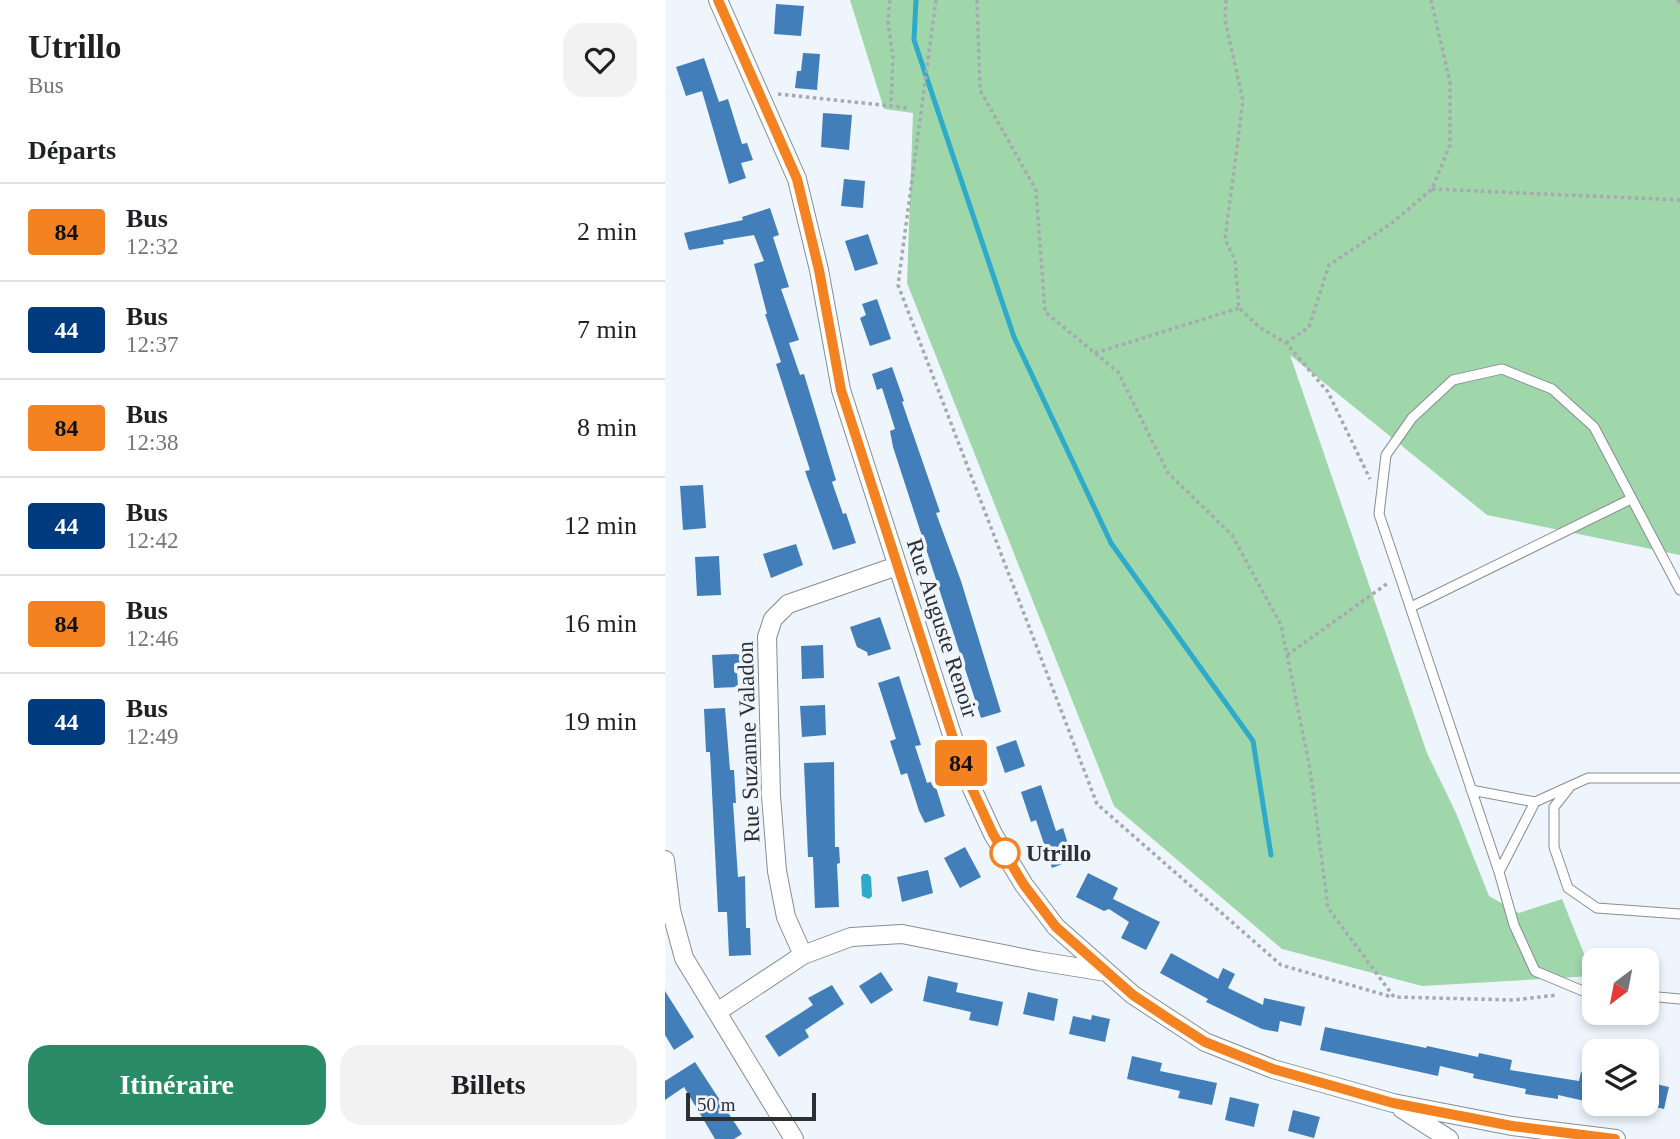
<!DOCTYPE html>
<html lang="fr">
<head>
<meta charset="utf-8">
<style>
	:root { --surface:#fff; --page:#f2f2f2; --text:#202124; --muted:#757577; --line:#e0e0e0; --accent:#2a8c66 }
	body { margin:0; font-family:"Times New Roman",serif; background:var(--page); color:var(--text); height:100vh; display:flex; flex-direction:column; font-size:26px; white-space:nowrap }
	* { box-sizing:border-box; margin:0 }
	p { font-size:23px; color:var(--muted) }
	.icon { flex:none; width:38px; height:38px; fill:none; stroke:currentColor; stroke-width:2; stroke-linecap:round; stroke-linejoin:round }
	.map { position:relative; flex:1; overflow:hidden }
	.side { display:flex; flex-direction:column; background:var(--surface); width:665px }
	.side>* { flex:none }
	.badge { padding:0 14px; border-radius:5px; font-size:24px; line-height:46px }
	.needle { width:46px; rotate:212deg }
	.fabs { position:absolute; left:917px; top:948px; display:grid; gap:14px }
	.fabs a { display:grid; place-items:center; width:77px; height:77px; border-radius:14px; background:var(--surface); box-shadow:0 4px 10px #0003; font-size:35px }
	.scale { position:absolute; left:21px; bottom:18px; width:130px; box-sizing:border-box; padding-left:7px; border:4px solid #2d2f32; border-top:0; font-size:19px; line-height:24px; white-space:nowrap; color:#2d2f32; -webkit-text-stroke:5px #eff5fc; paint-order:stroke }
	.map>.badge { position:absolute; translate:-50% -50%; box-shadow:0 0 0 4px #fff }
	h2 { padding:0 28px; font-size:26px; line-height:63px }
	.round { display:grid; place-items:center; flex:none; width:74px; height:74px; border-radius:21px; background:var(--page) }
	.summary { display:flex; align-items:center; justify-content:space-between; height:119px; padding:0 28px }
	h1 { font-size:33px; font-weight:700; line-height:52px }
	.cta { display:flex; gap:14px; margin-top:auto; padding:14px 28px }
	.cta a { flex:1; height:80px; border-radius:21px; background:var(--accent); color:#fff; font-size:28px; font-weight:700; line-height:80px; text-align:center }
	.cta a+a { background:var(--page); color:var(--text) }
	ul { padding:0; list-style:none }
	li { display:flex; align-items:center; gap:21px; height:98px; padding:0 28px; border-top:2px solid var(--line) }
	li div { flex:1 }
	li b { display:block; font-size:26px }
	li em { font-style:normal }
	li .badge { min-width:77px; font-weight:700; text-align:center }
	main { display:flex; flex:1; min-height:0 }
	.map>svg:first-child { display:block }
</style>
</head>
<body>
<main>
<section class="side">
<div class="summary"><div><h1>Utrillo</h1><p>Bus</p></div><a class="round"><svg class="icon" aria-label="heart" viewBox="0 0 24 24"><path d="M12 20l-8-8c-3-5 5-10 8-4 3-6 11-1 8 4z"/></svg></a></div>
<h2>Départs</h2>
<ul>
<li><span class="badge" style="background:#f58220;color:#111">84</span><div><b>Bus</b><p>12:32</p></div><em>2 min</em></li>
<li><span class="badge" style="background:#003b80;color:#fff">44</span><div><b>Bus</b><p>12:37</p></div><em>7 min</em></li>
<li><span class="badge" style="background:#f58220;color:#111">84</span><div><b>Bus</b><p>12:38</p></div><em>8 min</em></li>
<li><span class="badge" style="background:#003b80;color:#fff">44</span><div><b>Bus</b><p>12:42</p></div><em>12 min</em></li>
<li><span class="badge" style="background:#f58220;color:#111">84</span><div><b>Bus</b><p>12:46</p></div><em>16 min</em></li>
<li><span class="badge" style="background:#003b80;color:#fff">44</span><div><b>Bus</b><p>12:49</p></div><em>19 min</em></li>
</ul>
<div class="cta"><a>Itinéraire</a><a>Billets</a></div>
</section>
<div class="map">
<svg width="1015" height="1139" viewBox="0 0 1015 1139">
	<rect width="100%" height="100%" fill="#eff5fc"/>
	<path fill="#9fd6aa" d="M185,0H1015V555L822,515L625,355L762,753L791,813L824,896L854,913L897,899L928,976L757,986L617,949L449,806L242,283L248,113L219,109Z"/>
	<path fill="#2fabca" d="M198,874H203L206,877L207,896L204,899L197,896L196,877Z"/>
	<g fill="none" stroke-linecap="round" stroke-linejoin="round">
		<path stroke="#2fabca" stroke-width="5" d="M251,0L249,40L349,337L446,543L588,741L606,855"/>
	</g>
	<path fill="#427eba" d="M111,4L139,6L136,36L109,34Z
		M138,53L155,54L152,90L130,88L132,71H136Z
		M39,58L54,102L63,99L77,144L82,143L88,160L76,163L81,178L64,184L37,91L21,96L11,67Z
		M158,113L187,115L184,150L156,147Z
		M179,179L200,181L198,208L176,206Z
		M105,208L114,235L108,237L124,287L116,289L134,340L124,343L135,375L139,374L171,480L167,482L178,514L181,513L191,543L168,550L140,471L145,470L111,364L116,362L100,314H102L89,264L99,261L89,235L58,240L59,244L24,250L19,233L78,220L77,217Z
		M203,234L213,264L190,271L180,241Z
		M212,299L226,339L205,346L195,318L201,315L197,304Z
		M227,367L239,401L237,402L275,512L271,513L296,581L336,712L316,718L228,447L225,431L230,429L217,388L212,390L207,374Z
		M38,485L41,528L18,530L15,486Z
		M131,544L138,565L106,578L98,554Z
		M54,556L56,595L32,596L30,557Z
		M215,617L226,649L203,656L202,652L192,647L185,627Z
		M158,645L159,678L137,679L136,646Z
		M71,654L75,655L76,670L72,671L73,687L49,688L47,655Z
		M234,676L256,745L250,746L262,783L269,781L280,816L260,823L254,811L242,773L236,775L225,741L231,739L213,683Z
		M160,705L161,735L137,737L135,706Z
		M60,708L65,770H69L71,803H68L73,877L80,876L81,928H85L86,955L64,956L62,912H53L45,752H41L39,709Z
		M351,740L360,766L340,773L331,747Z
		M169,762L170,847H174L175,863L172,864L174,907L150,908L148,857H143L139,763Z
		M376,785L391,831L398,828L408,860L387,868L371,820L366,822L356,792Z
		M300,847L316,877L295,888L279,858Z
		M263,870L268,893L237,902L232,877Z
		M423,873L453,888L448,899L495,922L481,950L456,938L464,922L444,909L439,911L411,897Z
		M506,953L553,979L558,968L570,974L563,988L598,1005L599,998L640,1007L636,1026L615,1021L613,1032L597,1029L541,1002L543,999L495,973Z
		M216,972L228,990L206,1004L194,986Z
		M263,976L293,983L291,992L338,1002L333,1026L304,1020L306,1012L258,1001Z
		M167,985L179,1004L140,1030L144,1037L114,1057L100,1036L148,1005L143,998Z
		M0,991L29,1037L9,1050L0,1035Z
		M363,992L393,999L389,1021L358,1014Z
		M427,1015L445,1019L440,1042L404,1034L408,1016L426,1020Z
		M660,1027L761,1048L762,1046L813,1057L814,1053L847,1060L845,1070L914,1081L916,1072L929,1075V1103L893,1095V1099L860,1094L861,1089L808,1078L809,1074L775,1066L773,1076L655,1050Z
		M467,1056L497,1063L495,1071L552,1083L547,1105L513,1098L515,1091L462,1079Z
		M30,1062L77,1134L69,1139H50L19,1087L0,1100V1081Z
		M982,1082L1004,1087L999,1109L982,1105Z
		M565,1097L594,1104L589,1127L560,1120Z
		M628,1110L655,1117L649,1138L623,1131Z"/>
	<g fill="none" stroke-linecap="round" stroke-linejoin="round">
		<defs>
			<path id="lane" d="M746,607L966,499
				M904,788L889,807V847L903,888L932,908L1015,914
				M806,790L870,802
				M834,872L714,514L721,455L747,418L788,380L837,369L887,389L929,427L1015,590
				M929,992L918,991L870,971L849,925L834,872L870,802L923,778H1015
				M982,996L1015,999"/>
			<path id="street" d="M53,0L132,179L154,270L176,390L298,769L328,834L359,885L391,927L468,995L540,1042L608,1069L728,1103L847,1126L951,1139
				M0,860L6,910L19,958L129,1139
				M138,955L121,917L112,871L106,796L102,637L108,619L123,604L232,566
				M52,1012L138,955L186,937L237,934L373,961L441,972
				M737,1109L784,1139"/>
		</defs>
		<use href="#lane" stroke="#878d93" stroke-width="11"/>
		<use href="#street" stroke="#878d93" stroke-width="20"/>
		<path stroke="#a6aab0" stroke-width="3.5" stroke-dasharray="3.5 3.5" stroke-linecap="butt" d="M225,0L223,22L228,57L226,105
			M271,0L233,285L432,804L616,965L727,997
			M312,0L315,90L371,190L380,312L453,372L503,473L567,535L616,625L645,769L663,908L729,997L849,1000L892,995
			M561,0L560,20L578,101L560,239L570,260L574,308L594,327L621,343L663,392L705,479
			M1013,0L1015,6
			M113,94L245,108
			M767,189L1015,200
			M621,343L644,327L664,265L727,223L767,189L785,145V82L766,0
			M430,353L574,308
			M622,655L723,583"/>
		<use href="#lane" stroke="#fff" stroke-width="9"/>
		<use href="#street" stroke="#fff" stroke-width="18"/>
	</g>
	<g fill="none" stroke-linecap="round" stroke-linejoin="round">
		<defs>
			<path id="line" d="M53,0L132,179L154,270L176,390L298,769L328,834L359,885L391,927L468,995L504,1019L540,1042L608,1069L728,1103L847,1126L950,1139"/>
		</defs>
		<use href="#line" stroke="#fff" stroke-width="16"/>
		<use href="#line" stroke="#f58220" stroke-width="10"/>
	</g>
	<circle fill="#fff" stroke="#f58220" stroke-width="3.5" cx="340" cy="853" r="14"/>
	<g text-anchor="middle" stroke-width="7" stroke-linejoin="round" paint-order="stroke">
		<g font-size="23" fill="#2d2f32" stroke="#eff5fc">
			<text transform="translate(278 628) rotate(72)" y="8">Rue Auguste Renoir</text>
			<text transform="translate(83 742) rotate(-92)" y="8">Rue Suzanne Valadon</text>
		</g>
		<g font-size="23" font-weight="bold" fill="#2d2f32" stroke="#eff5fc" text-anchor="start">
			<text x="361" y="861">Utrillo</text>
		</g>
	</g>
</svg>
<div class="fabs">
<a><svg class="needle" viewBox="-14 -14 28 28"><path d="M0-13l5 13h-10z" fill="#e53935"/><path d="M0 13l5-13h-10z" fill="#757577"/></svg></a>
<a><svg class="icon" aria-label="layers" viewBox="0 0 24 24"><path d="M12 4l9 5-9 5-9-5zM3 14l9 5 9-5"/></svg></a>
</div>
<div class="scale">50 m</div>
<b class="badge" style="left:296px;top:763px;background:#f58220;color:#111">84</b>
</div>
</main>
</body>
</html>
